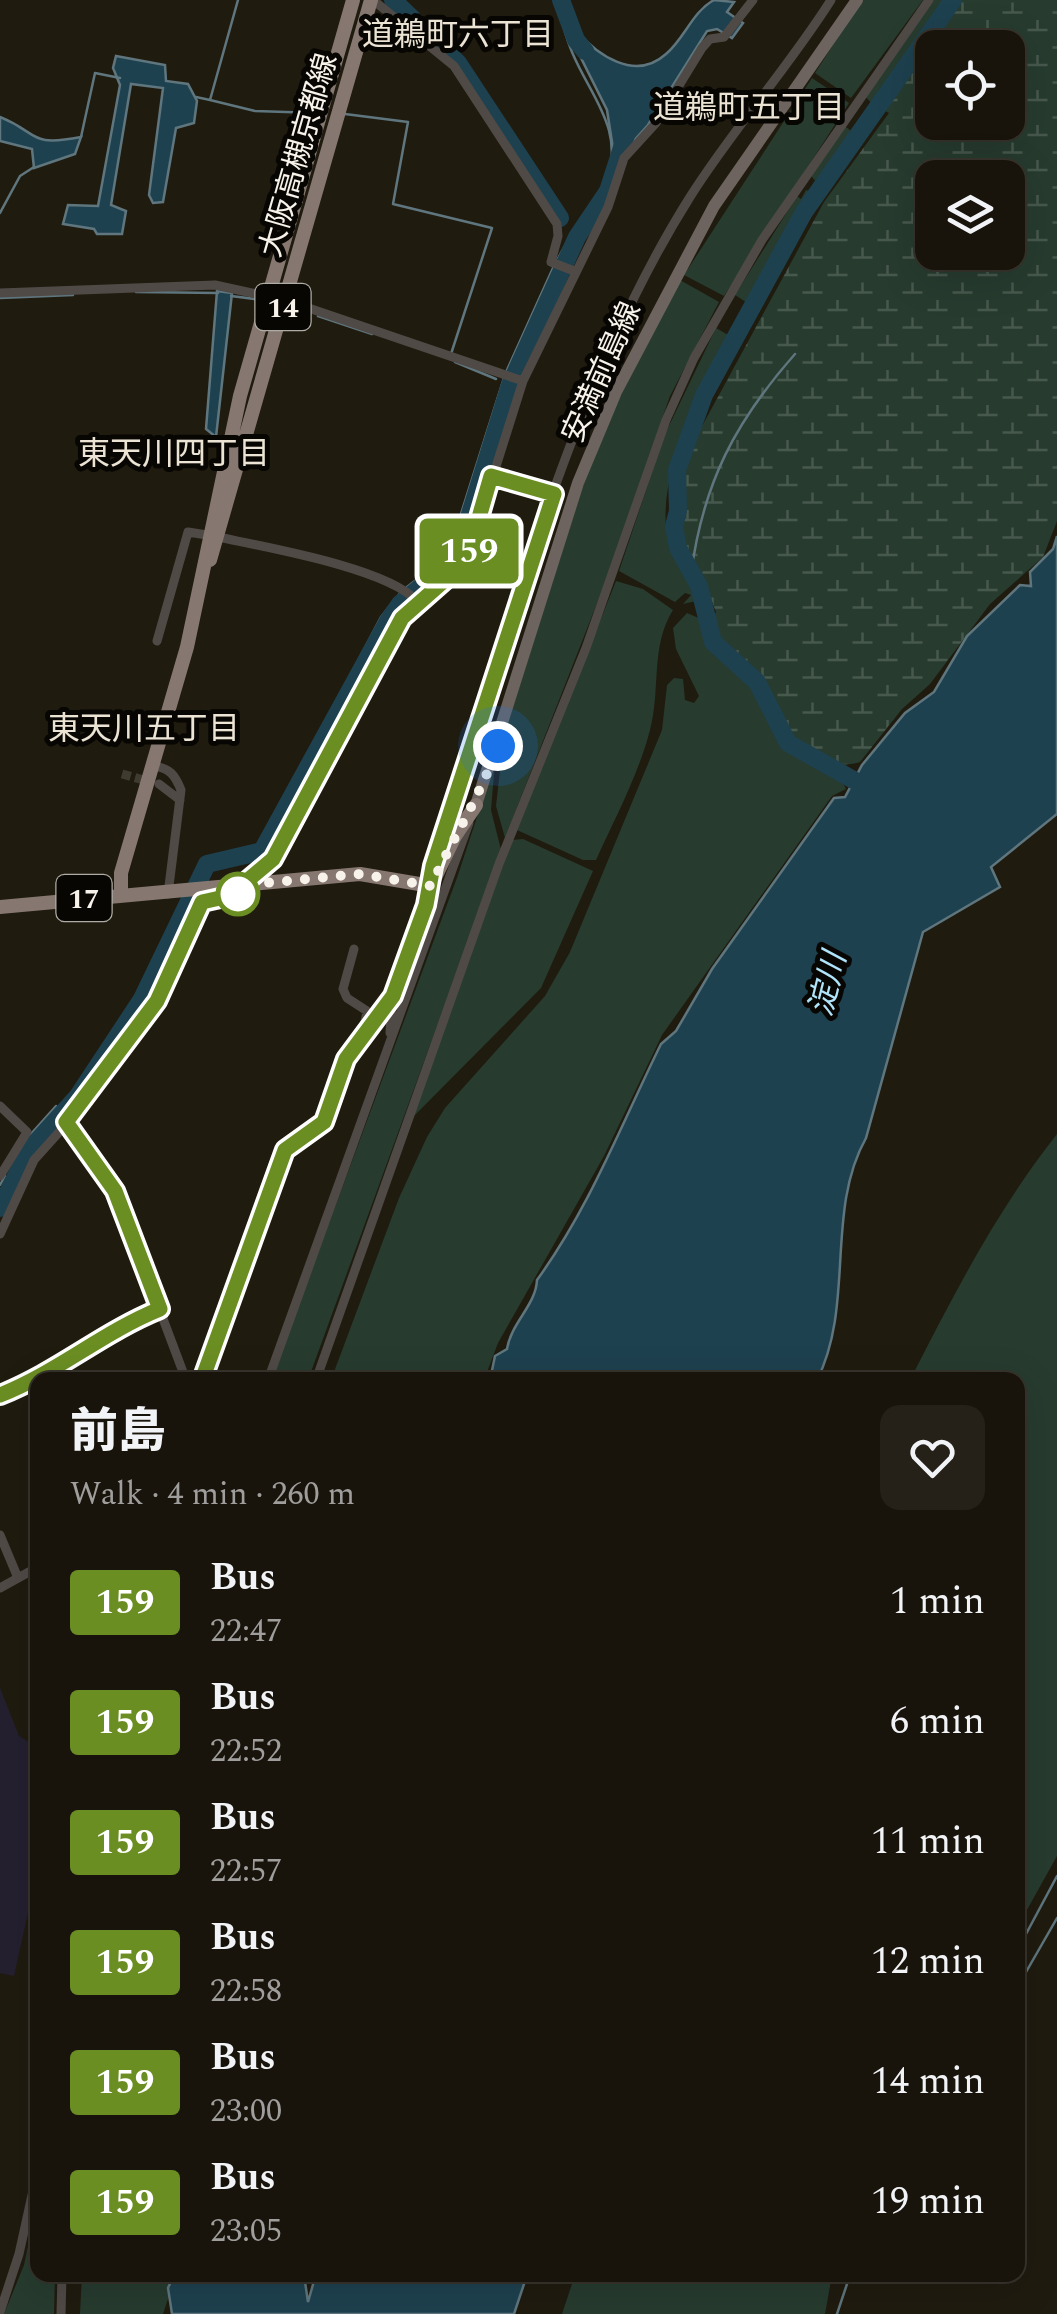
<!DOCTYPE html>
<html lang="en">
<head>
<meta charset="utf-8">
<style>
	:root { --surface:#18140b; --page:#252119; --text:#f1f3f6; --muted:#9f9e9d; --line:#36332c }
	body { margin:0; font-family:Spectral,"Noto Sans JP",serif; background:var(--page); color:var(--text); height:100vh; display:flex; flex-direction:column; font-size:38px; white-space:nowrap }
	* { box-sizing:border-box; margin:0 }
	p { font-size:32px; color:var(--muted) }
	.icon { flex:none; width:55px; height:55px; fill:none; stroke:currentColor; stroke-width:2; stroke-linecap:round; stroke-linejoin:round }
	.map { position:relative; flex:1; overflow:hidden }
	.sheet { position:absolute; left:30px; top:1372px; width:995px; height:910px; display:flex; flex-direction:column; background:var(--surface); border-radius:20px; box-shadow:0 10px 40px #0002,0 0 0 2px var(--line) }
	.sheet>* { flex:none }
	.badge { padding:0 20px; border-radius:8px; font-size:35px; line-height:65px }
	.tools { position:absolute; left:915px; top:30px; display:grid; gap:20px }
	.tools a { display:grid; place-items:center; width:110px; height:110px; border-radius:20px; background:var(--surface); box-shadow:0 10px 40px #0002,0 0 0 2px var(--line); font-size:50px }
	.you { position:absolute; width:50px; height:50px; margin:-25px; border:8px solid #fff; border-radius:50%; background:#1a73e8; box-shadow:0 0 0 15px #1a73e833 }
	.map>.badge { position:absolute; translate:-50% -50%; box-shadow:0 0 0 5px #fff }
	.round { display:grid; place-items:center; flex:none; width:105px; height:105px; border-radius:20px; background:var(--page) }
	.summary { display:flex; align-items:center; justify-content:space-between; height:170px; padding:0 40px }
	h1 { font-size:48px; font-weight:800; line-height:75px }
	ul { padding:0; list-style:none }
	li { display:flex; align-items:center; gap:30px; height:120px; padding:0 40px }
	li div { flex:1 }
	li b { display:block; font-size:38px }
	li em { font-style:normal }
	li .badge { min-width:110px; font-weight:700; text-align:center }
	.map>svg:first-child { display:block }
</style>
</head>
<body>
<div class="map">
<svg width="1057" height="2314" viewBox="0 0 1057 2314">
	<defs>
		<pattern id="wetland-marsh" width="20" height="14" patternUnits="userSpaceOnUse" patternTransform="scale(2.5)"><rect width="20" height="14" fill="#273b2f"/><path d="M1 5h8M5 5V1M11 12h8M15 12V8" fill="none" stroke="#47584d"/></pattern>
	</defs>
	<rect width="100%" height="100%" fill="#201b0f"/>
	<path fill="#242030" d="M0,1688L19,1736L37,1747V1872L14,1976L0,1973Z"/>
	<path fill="#273b2f" d="M862,0H923L851,98L815,73Z
		M932,0H951L875,107L864,95Z
		M812,78L849,103L724,296L684,275Z
		M843,125L857,135L819,185L811,176Z
		M806,190L813,192L749,304L735,295L797,196L801,199Z
		M680,280L719,302L670,396L601,593L505,838L496,806L504,735L582,489L613,411Z
		M716,328L730,336C702,390 654,477 668,540C672,560 688,578 701,591V600L683,604L691,595L685,593L675,602L619,571L665,434Z
		M616,581L643,589L673,610C650,647 661,689 650,730C638,776 615,818 596,860H583L517,830Z
		M687,613L701,619C708,659 733,655 752,684C767,706 769,733 790,751C807,765 839,769 846,789L832,796L662,1035L604,1156L498,1343L484,1380H331L399,1198L427,1137L445,1108L545,996L570,952L662,730L667,685L674,678L683,679L685,700L694,703L699,696L676,649L673,628Z
		M495,762L491,810L501,850L308,1380H271L458,875Z
		M523,839L593,871L541,988L413,1117L512,840Z
		M1057,1134V1856L1018,1926V1380H910C954,1294 997,1210 1057,1134Z
		M37,2204L38,2275H55L54,2314H4L24,2265Z
		M82,2275H176L163,2314H80Z
		M575,2275H832L825,2314H562Z"/>
	<path fill="url(#wetland-marsh)" fill-rule="evenodd" d="M961,0H1057V521L1043,557L990,604L930,684L902,709L860,762C824,774 787,739 772,710C765,697 766,685 757,673C740,649 728,664 710,624L716,612C706,582 687,561 675,533L683,510L682,463L824,202L889,113L883,110ZM932,48H1008V122H932ZM932,178H1008V252H932Z"/>
	<path fill="#1e414f" stroke="#5f767e" stroke-width="2.5" d="M714,0L734,2L727,12L743,23L732,38L717,29L707,31L648,125L621,155H614L607,110L568,32L576,30C597,55 635,82 666,54C685,38 692,12 714,0Z
		M116,56L165,65L166,81L188,84L197,101L194,123L176,128L163,202L153,203L149,195L163,88L131,84L111,205L126,211L122,234H97L94,229L63,224L68,205L98,206L120,85L113,68Z
		M0,117C41,134 28,147 81,137L75,154L34,168L32,149L0,141Z
		M217,291L232,293L216,437L206,429Z
		M1057,536V814L991,867L1000,887L923,932L866,1138C825,1211 855,1305 817,1380H490L495,1356L507,1349C511,1323 536,1305 537,1280C590,1207 621,1125 661,1044L676,1031L712,969L834,798L845,797L862,765L905,713L934,692L967,636L1020,585L1031,586L1030,572L1053,549Z
		M174,2275H304L308,2302L314,2281L323,2275H527L514,2314H172L168,2288Z"/>
	<g fill="none" stroke-linecap="round" stroke-linejoin="round">
		<path stroke="#5f767e" stroke-width="2.5" d="M555,0C561,17 565,35 572,52C590,96 626,130 606,182C595,211 569,232 557,261
			M196,97L210,100L238,0
			M210,100L255,111L317,113
			M345,114L408,122L393,204L492,228L451,354
			M81,137L95,73L120,78
			M0,213L20,176L34,167
			M136,292L218,293
			M231,296L263,300
			M0,298L73,295
			M290,307L311,313
			M318,316L372,334
			M455,362L496,379
			M507,370L553,268
			M691,574C703,483 735,422 795,354
			M407,587L433,567L454,536L504,378
			M310,752L381,617L401,592
			M85,1110L142,1029
			M30,1135L56,1106
			M0,1185L5,1176
			M1018,1949L1057,1876
			M1018,1986L1057,1918
			M837,2314L850,2275"/>
		<path stroke="#1e414f" stroke-width="18" d="M393,0L458,63L560,218
			M561,0L576,40L585,51
			M873,791L788,743L757,682L713,642L699,586L678,548L674,526L678,511L677,470L704,395L804,212L953,0
			M0,1208L29,1150L78,1096L142,999L207,864L262,851L388,621L400,604L446,566L462,540L510,385L577,237L608,191L626,135"/>
		<path stroke="#403b30" stroke-width="9" stroke-dasharray="9 4.5" stroke-linecap="butt" d="M122,774L151,782"/>
		<path stroke="#504a47" stroke-width="9" d="M373,0L454,66L557,224L558,236L551,262L574,271
			M0,293L215,285L285,300L523,381
			M491,476L554,494
			M218,537C265,547 387,568 417,601
			M157,641L188,532L207,535
			M153,766C170,768 175,775 181,790L168,894
			M159,784L180,800
			M354,949L343,989L347,998L367,1011L363,1033
			M390,1033L392,999
			M0,1106L27,1132L0,1176
			M66,1122L115,1191L186,1380
			M0,1234L34,1160L79,1110L157,1001L203,902L238,894L241,886L273,859L402,618L453,573L469,552L523,381L608,207L624,158L656,123L702,48L710,39L724,37L753,0
			M202,1380L285,1149L324,1122L353,1047L393,996L426,905L433,866C505,647 567,392 690,197C733,129 788,68 831,0
			M268,1380L469,823
			M316,1380L499,864L586,648L666,420L694,358L762,240L929,0
			M0,1395C58,1372 103,1332 160,1309
			M0,1535L18,1578
			M0,1588L38,1567
			M0,2312L19,2254L38,2168
			M61,2314L62,2275"/>
		<path stroke="#6e645f" stroke-width="12" d="M476,805L578,483L616,392L714,206L857,0"/>
		<path stroke="#867871" stroke-width="14" d="M210,560L371,0
			M121,895V873L187,647L240,396L353,0
			M0,907L360,874L431,886L455,836L476,805"/>
	</g>
	<g fill="none" stroke-linecap="round" stroke-linejoin="round">
		<defs>
			<path id="line" d="M0,1395C58,1372 103,1332 160,1309L115,1191L66,1122L157,1001L202,902L238,894L241,886L273,859L402,618L453,573L469,552L491,476L554,494L433,866L426,905L393,996L346,1059L324,1122L285,1150L202,1380"/>
		</defs>
		<use href="#line" stroke="#fff" stroke-width="22"/>
		<use href="#line" stroke="#6b8e23" stroke-width="15"/>
		<path stroke="#f7f3eb" stroke-width="10" stroke-dasharray="0 18" d="M238,894L244,885L360,874L431,886C453,838 480,796 498,746"/>
	</g>
	<circle fill="#fff" stroke="#6b8e23" stroke-width="5" cx="238" cy="894" r="20"/>
	<g text-anchor="middle" stroke-width="10" stroke-linejoin="round" paint-order="stroke">
		<g fill="#080603" stroke="#afaca5" stroke-width="2.5">
			<rect x="255.5" y="284" width="55" height="46" rx="8"/>
			<rect x="56.5" y="875" width="55" height="46" rx="8"/>
		</g>
		<g font-size="28" font-weight="bold" fill="#f7f3eb">
			<text x="283" y="317">14</text>
			<text x="84" y="908">17</text>
		</g>
		<g font-size="30" fill="#f7f3eb" stroke="#080603">
			<text transform="translate(298 155) rotate(-74)" y="10">大阪高槻京都線</text>
			<text transform="translate(601 372) rotate(-66)" y="10">安満前島線</text>
		</g>
		<g font-size="32" fill="#ebe3d3" stroke="#080603">
			<text x="458" y="45">道鵜町六丁目</text>
			<text x="749" y="118">道鵜町五丁目</text>
			<text x="174" y="464">東天川四丁目</text>
			<text x="144" y="739">東天川五丁目</text>
		</g>
		<g font-size="32" font-style="italic" fill="#b0e4fb" stroke="#080603">
			<text transform="translate(827 984) rotate(-76)" y="11">淀川</text>
		</g>
	</g>
</svg>
<div class="tools">
<a><svg class="icon" aria-label="locate" viewBox="0 0 24 24"><circle cx="12" cy="12" r="6"/><path d="M12 2v4M12 18v4M2 12h4M18 12h4"/></svg></a>
<a><svg class="icon" aria-label="layers" viewBox="0 0 24 24"><path d="M12 4l9 5-9 5-9-5zM3 14l9 5 9-5"/></svg></a>
</div>
<div class="you" style="left:498px;top:746px"></div>
<b class="badge" style="left:469px;top:551px;background:#6b8e23;color:#fff">159</b>
<section class="sheet">
<div class="summary"><div><h1>前島</h1><p>Walk · 4 min · 260 m</p></div><a class="round"><svg class="icon" aria-label="heart" viewBox="0 0 24 24"><path d="M12 20l-8-8c-3-5 5-10 8-4 3-6 11-1 8 4z"/></svg></a></div>
<ul>
<li><span class="badge" style="background:#6b8e23;color:#fff">159</span><div><b>Bus</b><p>22:47</p></div><em>1 min</em></li>
<li><span class="badge" style="background:#6b8e23;color:#fff">159</span><div><b>Bus</b><p>22:52</p></div><em>6 min</em></li>
<li><span class="badge" style="background:#6b8e23;color:#fff">159</span><div><b>Bus</b><p>22:57</p></div><em>11 min</em></li>
<li><span class="badge" style="background:#6b8e23;color:#fff">159</span><div><b>Bus</b><p>22:58</p></div><em>12 min</em></li>
<li><span class="badge" style="background:#6b8e23;color:#fff">159</span><div><b>Bus</b><p>23:00</p></div><em>14 min</em></li>
<li><span class="badge" style="background:#6b8e23;color:#fff">159</span><div><b>Bus</b><p>23:05</p></div><em>19 min</em></li>
</ul>
</section>
</div>
</body>
</html>
